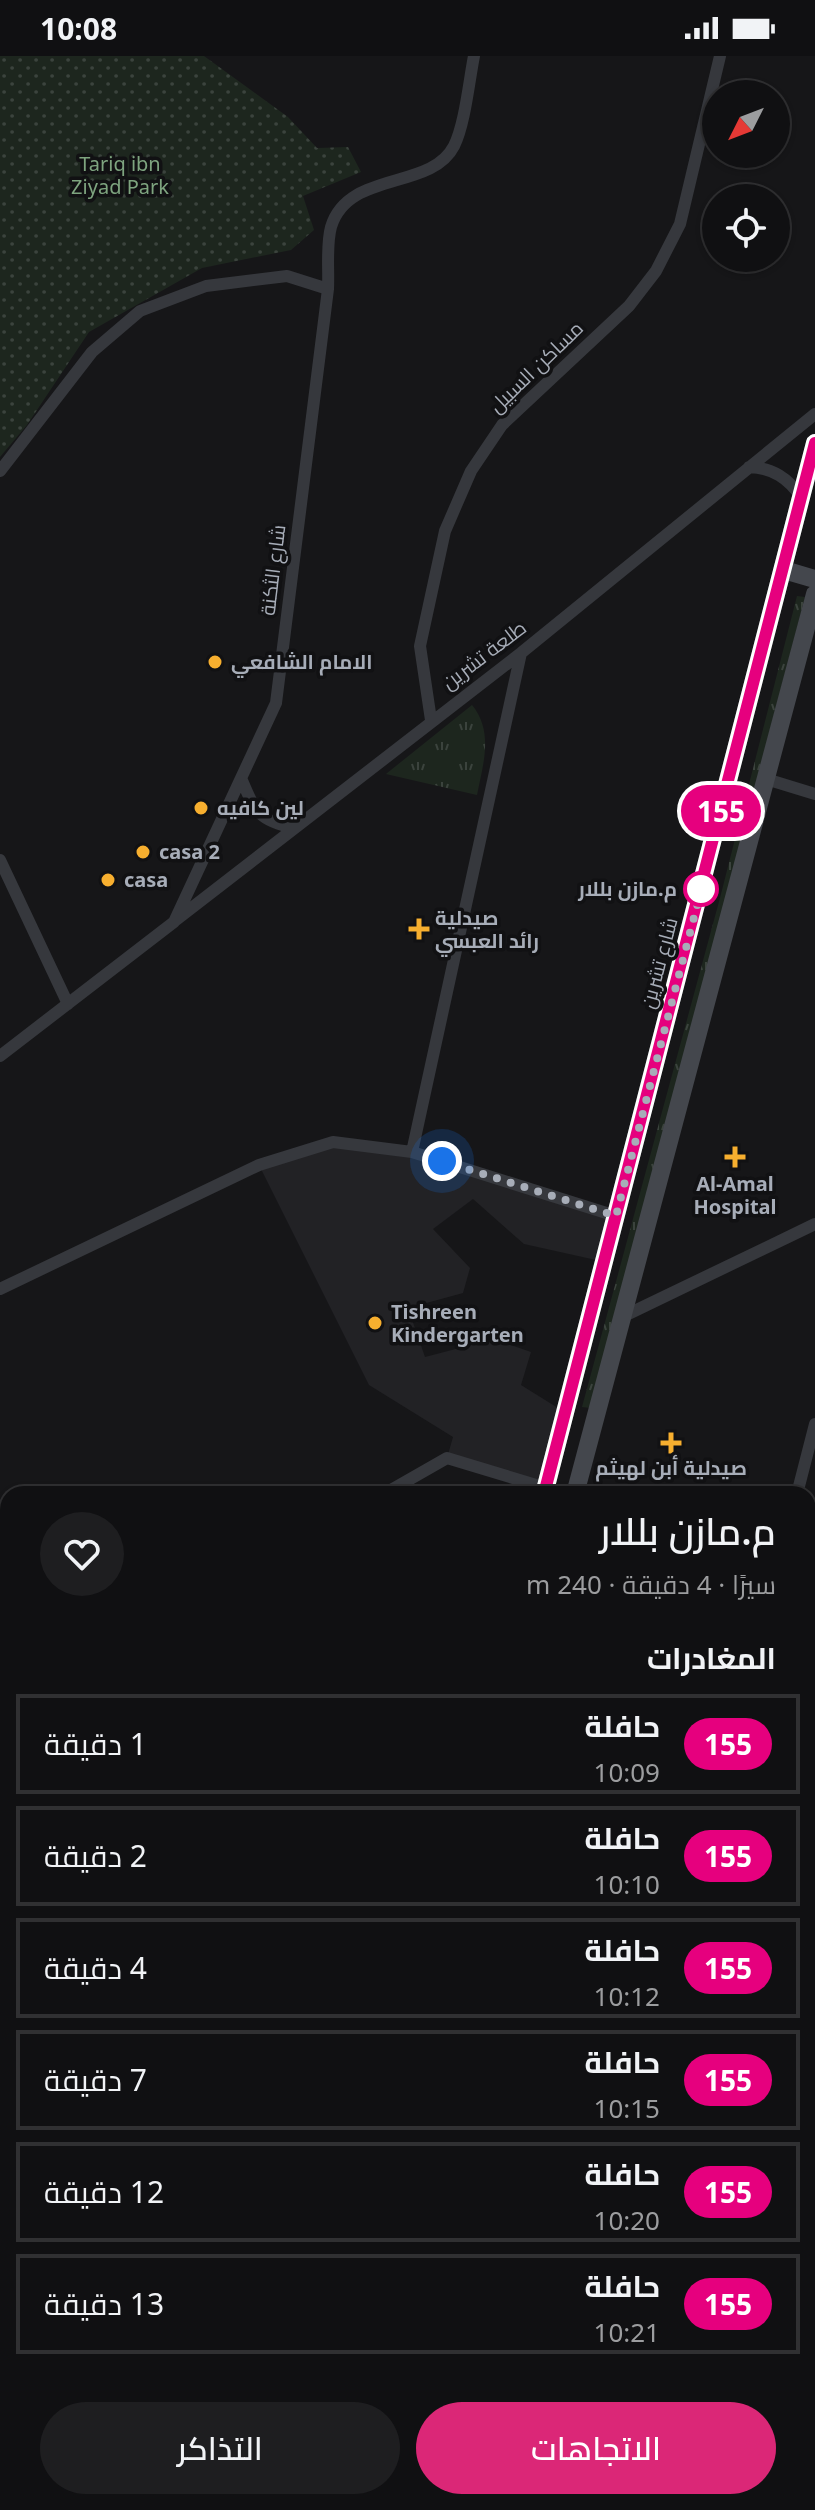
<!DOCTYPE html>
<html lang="ar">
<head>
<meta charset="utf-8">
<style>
	:root { --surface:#101012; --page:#1e1e20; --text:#f1f3f6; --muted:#9c9d9f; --line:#303032; --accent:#db2777 }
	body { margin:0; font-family:"Noto Sans",Cairo,sans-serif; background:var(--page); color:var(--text); direction:rtl; height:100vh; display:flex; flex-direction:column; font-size:30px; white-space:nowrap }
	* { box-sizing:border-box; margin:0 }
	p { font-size:26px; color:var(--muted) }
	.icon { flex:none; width:44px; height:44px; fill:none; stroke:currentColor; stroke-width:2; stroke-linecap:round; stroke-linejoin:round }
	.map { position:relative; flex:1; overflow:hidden; direction:ltr }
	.side { position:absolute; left:0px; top:1430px; width:816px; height:1024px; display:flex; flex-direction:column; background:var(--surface); border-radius:24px 24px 0 0; box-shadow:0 2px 6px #0004,0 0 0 2px var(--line); direction:rtl }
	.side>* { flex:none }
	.badge { padding:0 16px; border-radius:26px; font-size:28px; line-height:52px }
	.needle { width:52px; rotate:228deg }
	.tools { position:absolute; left:702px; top:24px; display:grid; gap:16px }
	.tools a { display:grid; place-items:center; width:88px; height:88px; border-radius:50%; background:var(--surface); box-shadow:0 2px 6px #0004,0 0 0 2px var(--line); font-size:40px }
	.you { position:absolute; width:40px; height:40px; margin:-20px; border:6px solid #fff; border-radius:50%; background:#1a73e8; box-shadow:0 0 0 12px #1a73e833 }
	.map>.badge { position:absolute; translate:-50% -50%; box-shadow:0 0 0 4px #fff }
	h2 { padding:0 40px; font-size:30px; line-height:72px }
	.round { display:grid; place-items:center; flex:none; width:84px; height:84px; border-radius:42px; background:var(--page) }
	.overview { display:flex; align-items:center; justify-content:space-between; height:136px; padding:0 40px }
	h1 { font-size:38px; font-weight:600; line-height:60px }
	.button { display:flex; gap:16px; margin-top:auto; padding:16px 40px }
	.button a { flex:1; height:92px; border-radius:48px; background:var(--accent); color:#fff; font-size:32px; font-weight:600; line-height:92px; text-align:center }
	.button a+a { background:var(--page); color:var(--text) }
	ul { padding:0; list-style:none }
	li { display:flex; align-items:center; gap:24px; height:100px; margin:0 16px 12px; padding:0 24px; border:4px solid var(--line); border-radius:0px }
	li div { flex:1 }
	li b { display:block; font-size:30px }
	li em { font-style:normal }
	li .badge { min-width:88px; font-weight:700; text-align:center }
	.status { display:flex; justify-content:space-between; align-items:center; height:56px; padding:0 40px; background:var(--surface); direction:ltr }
	.status svg { height:22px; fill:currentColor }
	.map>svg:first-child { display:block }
</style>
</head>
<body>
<div class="status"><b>10:08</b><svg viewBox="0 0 49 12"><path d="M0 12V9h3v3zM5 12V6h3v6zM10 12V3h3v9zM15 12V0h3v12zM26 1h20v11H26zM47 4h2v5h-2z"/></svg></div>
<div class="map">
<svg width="815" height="2454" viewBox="0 0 815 2454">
	<defs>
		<pattern id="industrial-furrows" width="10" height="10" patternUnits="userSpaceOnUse" patternTransform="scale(2)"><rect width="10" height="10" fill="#222225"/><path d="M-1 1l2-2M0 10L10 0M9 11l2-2" fill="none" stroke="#3f3f43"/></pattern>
		<pattern id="grass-tufts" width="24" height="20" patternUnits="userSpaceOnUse" patternTransform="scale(2)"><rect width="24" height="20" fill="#1d261e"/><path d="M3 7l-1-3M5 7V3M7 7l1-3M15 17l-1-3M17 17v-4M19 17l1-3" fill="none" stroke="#3b433d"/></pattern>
		<pattern id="park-dots" width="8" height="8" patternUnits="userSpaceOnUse" patternTransform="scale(2)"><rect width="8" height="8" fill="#1d261e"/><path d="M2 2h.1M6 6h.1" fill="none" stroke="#3b433d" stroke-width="1.8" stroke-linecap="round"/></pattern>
		<pattern id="water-ripples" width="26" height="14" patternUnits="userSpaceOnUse" patternTransform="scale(2)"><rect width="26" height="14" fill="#2b353c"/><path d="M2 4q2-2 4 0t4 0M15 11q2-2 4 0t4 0" fill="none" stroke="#475056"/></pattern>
	</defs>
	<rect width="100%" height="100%" fill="#161618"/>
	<path fill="#222225" d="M333,1086L412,1096L616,1160L605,1206L524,1188L473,1143L433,1173L470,1212L463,1237L408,1252L425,1301L494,1283L531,1296L521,1329L566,1357L546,1432L447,1402L453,1381L369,1329L259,1109Z"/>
	<path fill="url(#industrial-furrows)" d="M0,2400H8V2446H271L272,2454H0Z
		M327,2446H802L814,2448L812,2454H328Z"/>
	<path fill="url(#grass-tufts)" d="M797,540L805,541L591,1352L582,1351L720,842Z
		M472,649C494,676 483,708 477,739L386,718Z
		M0,1832L8,1835V2016L0,2022Z"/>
	<path fill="url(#park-dots)" d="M0,0H204L288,61L317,92L348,91L361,116L303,140L314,174L291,194L202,212L89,276L27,369L0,401Z"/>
	<path fill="url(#water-ripples)" d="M8,2290V2394L0,2395V2299Z"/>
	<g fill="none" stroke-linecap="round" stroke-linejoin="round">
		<path stroke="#36383d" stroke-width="12" d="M749,411C773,412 788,422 802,442
			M0,415L92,296L140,255L206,230L287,220L328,233
			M431,664L420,590L445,475L471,415L502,369L629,250L656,215L680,168L720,0
			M241,722C255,755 258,765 295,772
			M766,723L815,738
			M0,804L68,948
			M176,864L521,597L815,358
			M0,1000L174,866L276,647L328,233C329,214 326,189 331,171C348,114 431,135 454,90C465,68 469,25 474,0
			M412,1096L521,597
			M0,1233L259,1109L333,1086L412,1096L616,1160
			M622,1261L815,1168
			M384,1438L447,1402L546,1432
			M797,1438L815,1368
			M808,1582L815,1586
			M808,1665L815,1657
			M0,2021L8,2014
			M808,2136L815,2127
			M802,2446L815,2448"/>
		<path stroke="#44474d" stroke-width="18" d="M784,514L815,523
			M544,1438L815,387
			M575,1438L815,538
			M0,2040L8,2048
			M0,2068L8,2076
			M0,2227L8,2218
			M0,2267L8,2258"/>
		<path stroke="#52555c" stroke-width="20" d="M299,2446L300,2454
			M327,2446L328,2454"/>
	</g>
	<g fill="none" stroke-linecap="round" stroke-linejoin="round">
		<defs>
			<path id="line" d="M544,1438L815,387"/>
		</defs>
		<use href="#line" stroke="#fff" stroke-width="18"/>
		<use href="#line" stroke="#e6007e" stroke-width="12"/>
		<path stroke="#a7adb8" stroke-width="8" stroke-dasharray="0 14.4" d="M442,1105L616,1160L703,827L701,833"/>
	</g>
	<g fill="#f7af2f" stroke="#111113" stroke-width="3">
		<circle cx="215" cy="606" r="8"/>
		<circle cx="201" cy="752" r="8"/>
		<circle cx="143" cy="796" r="8"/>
		<circle cx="108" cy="824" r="8"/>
		<path d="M415 861h8v8h8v8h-8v8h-8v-8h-8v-8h8z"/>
		<path d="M731 1089h8v8h8v8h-8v8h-8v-8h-8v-8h8z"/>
		<circle cx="375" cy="1267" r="8"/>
		<path d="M667 1375h8v8h8v8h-8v8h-8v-8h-8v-8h8z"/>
	</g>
	<circle fill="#fff" stroke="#e6007e" stroke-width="4" cx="701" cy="833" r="16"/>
	<g text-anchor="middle" stroke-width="7" stroke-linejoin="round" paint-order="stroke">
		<g font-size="20" fill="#7ea47f" stroke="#111113">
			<text x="120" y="115">Tariq ibn<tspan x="120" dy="23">Ziyad Park</tspan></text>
		</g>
		<g font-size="20" fill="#a7adb8" stroke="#111113">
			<text transform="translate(536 311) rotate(-44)" y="7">مساكن السبيل</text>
			<text transform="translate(273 514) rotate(-83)" y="7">شارع الثكنة</text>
			<text transform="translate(484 599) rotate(-37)" y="7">طلعة تشرين</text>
			<text transform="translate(659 907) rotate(-75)" y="7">شارع تشرين</text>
		</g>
		<g font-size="20" font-weight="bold" fill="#a7adb8" stroke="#111113" text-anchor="start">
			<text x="231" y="613">الامام الشافعي</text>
			<text x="217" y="759">لين كافيه</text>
			<text x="159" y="803">casa 2</text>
			<text x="124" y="831">casa</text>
			<text x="435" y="869">صيدلية<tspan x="435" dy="23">رائد العبسي</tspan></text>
			<text x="735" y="1135" text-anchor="middle">Al-Amal<tspan x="735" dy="23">Hospital</tspan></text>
			<text x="391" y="1263">Tishreen<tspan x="391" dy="23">Kindergarten</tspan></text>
			<text x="671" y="1419" text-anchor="middle">صيدلية أبن لهيثم</text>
		</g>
		<g font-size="20" font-weight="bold" fill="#a7adb8" stroke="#111113" text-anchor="end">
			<text x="677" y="840">م.مازن بللار</text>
		</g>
	</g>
</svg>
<div class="tools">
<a><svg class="needle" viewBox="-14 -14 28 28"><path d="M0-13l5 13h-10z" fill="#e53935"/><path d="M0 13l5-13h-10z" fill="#9c9d9f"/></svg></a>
<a><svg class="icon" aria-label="locate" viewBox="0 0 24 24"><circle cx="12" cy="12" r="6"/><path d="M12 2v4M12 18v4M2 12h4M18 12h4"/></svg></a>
</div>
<div class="you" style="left:442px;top:1105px"></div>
<b class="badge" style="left:721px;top:755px;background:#e6007e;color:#fff">155</b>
<section class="side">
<div class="overview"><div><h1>م.مازن بللار</h1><p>سيرًا · 4 دقيقة · 240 m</p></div><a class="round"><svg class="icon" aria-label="heart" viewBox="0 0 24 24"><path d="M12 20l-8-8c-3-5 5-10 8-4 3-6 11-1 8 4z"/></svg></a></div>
<h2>المغادرات</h2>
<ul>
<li><span class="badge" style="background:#e6007e;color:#fff">155</span><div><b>حافلة</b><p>10:09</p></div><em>1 دقيقة</em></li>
<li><span class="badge" style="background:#e6007e;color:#fff">155</span><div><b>حافلة</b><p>10:10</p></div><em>2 دقيقة</em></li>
<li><span class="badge" style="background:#e6007e;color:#fff">155</span><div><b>حافلة</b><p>10:12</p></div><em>4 دقيقة</em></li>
<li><span class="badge" style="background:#e6007e;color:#fff">155</span><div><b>حافلة</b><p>10:15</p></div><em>7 دقيقة</em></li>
<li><span class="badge" style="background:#e6007e;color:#fff">155</span><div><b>حافلة</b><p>10:20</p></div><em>12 دقيقة</em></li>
<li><span class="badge" style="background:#e6007e;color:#fff">155</span><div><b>حافلة</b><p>10:21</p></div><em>13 دقيقة</em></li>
</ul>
<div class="button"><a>الاتجاهات</a><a>التذاكر</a></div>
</section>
</div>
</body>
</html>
